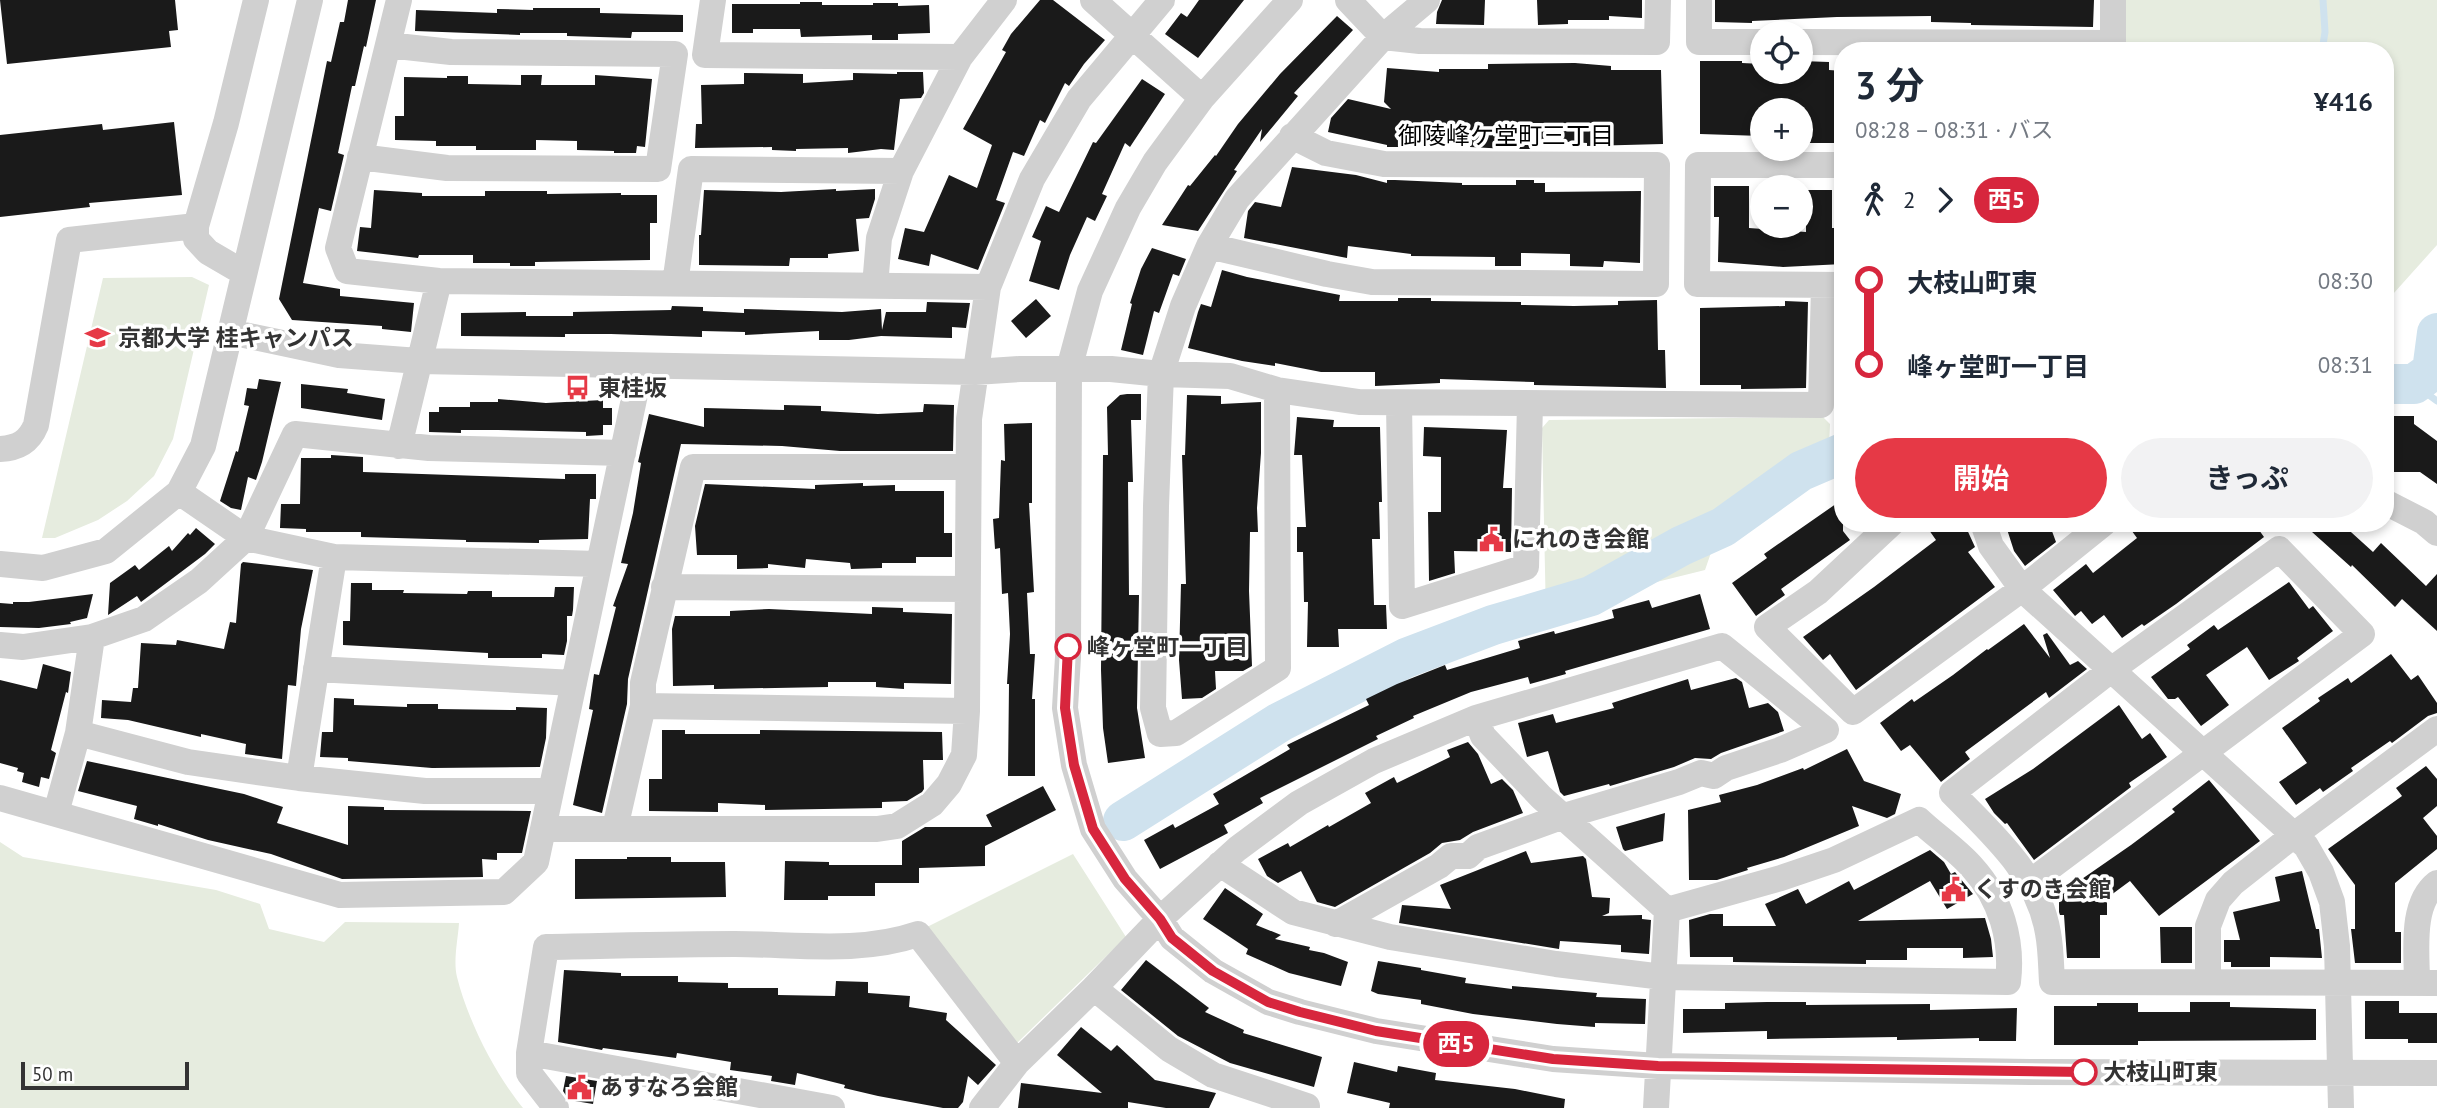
<!DOCTYPE html>
<html lang="ja">
<head>
<meta charset="utf-8">
<style>
	:root { --surface:#fff; --page:#f2f2f3; --text:#1f2937; --muted:#747a83; --accent:#e63946 }
	body { margin:0; font-family:"PT Sans","Noto Sans JP",sans-serif; background:var(--page); color:var(--text); height:100vh; display:flex; flex-direction:column; font-size:26px; white-space:nowrap }
	* { box-sizing:border-box; margin:0 }
	p { font-size:23px; color:var(--muted) }
	.icon { flex:none; width:38px; height:38px; fill:none; stroke:currentColor; stroke-width:2; stroke-linecap:round; stroke-linejoin:round }
	.map { position:relative; flex:1; overflow:hidden }
	.sheet { position:absolute; left:1834px; top:42px; width:560px; height:490px; display:flex; flex-direction:column; background:var(--surface); border-radius:28px; box-shadow:0 4px 10px #0003 }
	.sheet>* { flex:none }
	.badge { padding:0 14px; border-radius:23px; font-size:24px; line-height:46px }
	.controls { position:absolute; left:1750px; top:21px; display:grid; gap:14px }
	.controls a { display:grid; place-items:center; width:63px; height:63px; border-radius:50%; background:var(--surface); box-shadow:0 4px 10px #0003; font-size:35px }
	.scale { position:absolute; left:21px; bottom:18px; width:168px; box-sizing:border-box; padding-left:7px; border:4px solid #333; border-top:0; font-size:19px; line-height:24px; white-space:nowrap; color:#333; -webkit-text-stroke:5px #fff; paint-order:stroke }
	.map>.badge { position:absolute; translate:-50% -50%; box-shadow:0 0 0 4px #fff }
	.legs { display:flex; align-items:center; gap:10px; height:77px; padding:0 21px; font-size:23px }
	.legs p { margin-inline-start:auto }
	.head { display:flex; align-items:center; justify-content:space-between; height:119px; padding:0 21px }
	h1 { font-size:38px; font-weight:700; line-height:52px }
	.button { display:flex; gap:14px; margin-top:auto; padding:14px 21px }
	.button a { flex:1; height:80px; border-radius:42px; background:var(--accent); color:#fff; font-size:28px; font-weight:700; line-height:80px; text-align:center }
	.button a+a { background:var(--page); color:var(--text) }
	ul { padding:0 21px; list-style:none }
	li { display:flex; align-items:center; gap:24px; height:84px; font-size:26px }
	li i { display:grid; place-items:center; width:10px; height:100%; margin:0 9px; background:currentColor }
	li i::after { content:''; width:18px; height:18px; margin:-9px; border:5px solid; border-radius:50%; background:var(--surface) }
	li p { margin-inline-start:auto }
	li:first-child i { background:linear-gradient(#0000 50%,currentColor 0) }
	li:last-child i { background:linear-gradient(currentColor 50%,#0000 0) }
	.map>svg:first-child { display:block }
</style>
</head>
<body>
<div class="map">
<svg width="2437" height="1108" viewBox="0 0 2437 1108">
	<rect width="100%" height="100%" fill="#fff"/>
	<path fill="#e6ecdf" d="M2124,0H2437V245L2385,303V51H2124Z
		M192,277L209,285L173,439L154,476L127,501L98,520L55,538H42L103,278Z
		M1823,417L1830,424L1828,465L1819,473L1715,541L1705,570L1564,605L1546,617L1542,428L1549,420Z
		M0,842L23,857L216,890L260,904L269,929L324,942L345,922L459,923C458,939 453,961 457,977C468,1021 495,1074 523,1108H0Z
		M1073,854L1126,937L1017,1043L925,928Z"/>
	<g fill="none" stroke-linecap="round" stroke-linejoin="round">
		<path stroke="#cfe2ee" stroke-width="7" d="M2322,51L2325,32L2323,0
			M2414,384L2437,401"/>
		<path stroke="#cfe2ee" stroke-width="40" d="M2385,384H2414L2432,371L2437,333
			M1123,821L1280,722L1406,658L1493,625L1591,596L1681,546L1723,527L1801,471L1843,453"/>
	</g>
	<path fill="#1a1a1a" d="M0,0H175L178,30L169,31L171,47L7,64Z
		M348,0H376L366,47L364,46L355,86H352L338,153L344,155L331,211L319,208L303,283L340,289V296L414,303L411,332L382,329V326L292,320L279,299L327,61L331,62L340,22H344Z
		M1040,0H1053L1105,40L1084,64L1069,86L1065,83L1045,123L1040,120L1024,156L1013,152L996,200L1005,203L978,270L931,254L929,266L898,259L905,228L924,232L949,175L977,188L992,145L963,129L1006,52L1002,50L1011,34Z
		M1199,0H1244L1198,58L1165,34L1181,13L1187,17Z
		M1442,0H1485L1484,25L1436,24L1437,12Z
		M1537,0H1642V18L1609,16V20H1568V24L1538,25Z
		M1715,0H2094L2093,27L1971,25V23L1931,22V16L1837,17L1752,21V23L1715,22Z
		M800,2H822V5H873V3H898V6L929,5L930,33L898,34V40H872V35L801,37L800,29H753V33H732V4H800Z
		M533,8H600V13L683,15V32H632L631,38L567,36V33H520V35L415,31L416,10L497,13V9L533,10Z
		M1337,16L1353,30L1294,93L1298,96L1260,142L1262,129L1234,170L1237,171L1198,231L1162,225L1188,185L1190,186L1215,155L1216,156L1238,124L1280,74Z
		M1700,61H1742V63L1762,64V72H1801V61L1829,62V70L1843,71V143H1801V110H1762V136L1700,134Z
		M1575,63L1611,66V70H1661L1663,144L1587,146V143L1537,140L1536,149H1508L1470,147V144L1415,140V147H1387V145L1328,132L1331,118L1348,99L1391,109L1384,102L1387,68L1439,72V69H1488V64Z
		M897,72H923L924,93L921,98L900,99L894,150L881,149L848,153V148L796,149V151L772,150V147L695,148L696,124H702L701,85L744,84V73L803,74V83L853,80V73L897,74Z
		M521,75H542L541,85H595V75L652,79L645,147L637,146L636,153H614V151L577,150V141L536,140V150H476V146H436V141L395,140V116H404V77L447,78V76H468V84L521,85Z
		M1142,79L1165,94L1130,147L1125,143L1102,194L1107,196L1095,221L1087,217L1070,255L1059,290L1029,281L1041,241L1032,237L1046,206L1059,212L1093,142L1096,143Z
		M174,122L182,195L89,203L90,207L0,217V135L102,124L103,130Z
		M1292,167L1356,175L1387,183V180H1395L1462,183V185H1516V180H1534V183H1545V192L1641,191L1640,263L1604,261L1603,267L1570,266V254L1521,253V266H1495V257L1411,256V254L1348,246L1347,258L1244,238L1248,211L1255,202L1281,207Z
		M1714,186H1749V228L1806,232V190H1832V228H1843V264L1783,267L1718,262L1719,217H1714Z
		M836,189V191L875,189V199L869,218L856,219L859,251L828,254V258H790L789,266L699,265V235H701L704,190L781,192Z
		M374,190L422,193V196H485V191H547V194L621,193V195H657V223H650V260L535,262V266H510V263H473V255H419L418,258L357,251L360,227L371,228Z
		M1152,248L1186,259L1179,276L1173,274L1159,313L1154,311L1143,355L1121,350L1132,304L1130,303L1141,269Z
		M1222,270L1247,277L1340,295L1339,301H1398V298H1431V301L1521,302V305L1574,306L1618,305V301L1657,300L1658,350H1665L1666,388L1534,385V382L1440,379V383L1375,386V372H1321L1275,363V366L1242,361L1188,348L1198,312L1201,304L1211,307Z
		M1036,299L1051,316L1026,338L1011,321Z
		M1785,301L1808,302L1806,388L1741,389V385H1700V308L1785,306Z
		M927,302L970,303L966,328L952,327V338L881,336L849,340H819V331L745,335V332L702,331V337L611,334H565V337L461,336V313L526,312V316H573V312L671,310L672,306L703,307V311L744,313V309L842,312L881,309L882,330L886,312H926Z
		M259,379L281,382L262,462L256,480L248,477L241,510L231,508L220,501L236,451L238,452L249,406L244,405L247,388L257,389Z
		M301,384L348,389L347,393L385,399L382,420L301,408Z
		M1127,394H1141V420H1131L1133,482H1128L1129,595H1139L1137,708L1145,758L1108,763L1103,728L1101,670L1103,455H1108L1107,407L1120,395Z
		M1187,395L1221,396V404L1261,402V453L1257,508L1258,532H1250L1249,591L1252,666L1243,671H1215L1216,689L1202,698L1182,699L1179,660L1181,584H1186L1182,455H1185Z
		M498,399L546,403L603,400V408H612V425H603V435L586,436V432L498,430H461V433L429,432V412H439V407H470V402H498Z
		M924,404L954,405L953,451H840L782,446L681,444L628,679L627,704L602,813L573,805L593,710L589,709L594,674L599,675L616,607L613,606L628,564L621,563L633,513L641,463L638,462L649,414L704,427V408L784,410V405L821,406V411L878,414L923,412Z
		M2385,416H2414V424L2437,441V484L2420,472H2385Z
		M1297,417L1334,420L1333,427H1380L1382,502H1379L1380,539H1372L1374,605H1386L1387,629H1338L1339,647H1307L1308,602H1304L1303,552H1297V527H1306L1302,455H1294Z
		M1032,423V503H1029L1034,592L1027,593L1030,654H1035L1032,699H1035V776H1008L1009,684H1007L1010,634L1008,593L1002,594L1000,548L995,549L993,519L999,518L1001,460L1005,461L1004,424Z
		M1424,427L1507,430L1503,488H1512L1511,552L1454,551L1455,573L1429,581L1428,512H1441V457L1423,456Z
		M331,455L363,457V472L565,479V474H596V499H590L588,539L539,540V543L466,542V540L361,537V532H306V529L280,528L281,504H300L301,458H331Z
		M863,483V486L895,485V491H944V533H952V557H916V563H882V568L851,569L850,563L806,559L805,568L768,564V568L737,569V555H697L695,526L705,484L815,489V485Z
		M1843,499V531L1850,540L1781,589L1785,595L1756,616L1732,583L1767,558L1764,554Z
		M1924,523H1964L1975,547L1968,552L1995,587L1856,690L1830,654L1823,660L1803,637L1874,587L1936,540Z
		M2005,523H2049L2056,542L2025,566L2014,551Z
		M2126,523H2254L2264,537L2176,604L2144,626L2142,624L2122,638L2104,615L2092,624L2081,611L2075,616L2053,590L2086,564L2093,573L2137,538Z
		M2302,523H2341L2373,552L2381,543L2426,586L2437,574V631L2402,599L2395,607L2352,565L2351,567Z
		M196,528L215,544L205,554L141,602L137,596L108,615L110,583L135,565L139,570L169,546L172,551L188,533L190,535Z
		M243,562L313,570L301,629L296,686L288,685L282,759L245,754L246,744L201,734V737L128,720L101,718L102,700L131,702L133,688H138L141,643L176,645L177,640L224,649L230,622L236,623L241,564Z
		M2289,582L2309,609L2313,606L2333,631L2297,658L2299,661L2269,680L2247,647L2206,675L2229,705L2201,726L2178,697L2175,699H2168L2151,677L2190,649L2187,645L2214,625L2218,630Z
		M351,583H372V590H404L403,593L467,594L468,591H492V597H554L555,587H574L573,610L572,616H567V641L564,655L542,654V658H488V653L343,645V621H350Z
		M93,594L87,618L70,622L71,624L39,628L0,627V603L13,604V602H29Z
		M1700,594L1710,629L1565,671L1566,674L1530,684L1528,677L1471,692L1413,716L1414,718L1376,736L1378,739L1260,798L1263,803L1224,825L1228,833L1160,869L1144,840L1173,824L1175,828L1219,804L1213,794L1290,749L1287,745L1369,705L1366,699L1397,684L1445,665L1447,670L1520,648L1518,641L1554,631L1555,634L1614,618L1612,610L1649,600L1652,608Z
		M872,607L903,608V612L952,614L951,684L904,683V689L876,687V682H828V687L714,689V685L673,686L672,629L675,616H730V611L769,609L872,614Z
		M2024,624L2050,658L2043,635L2047,633L2070,665L2078,661L2087,669L2049,698L2046,692L1965,752L1970,759L1941,782L1910,745L1901,751L1880,723L1912,699L1914,702L1953,675L1987,649L1988,650Z
		M2391,654L2411,680L2418,675L2437,703V713L2428,716L2392,743L2390,741L2351,768L2353,771L2323,792L2320,788L2296,805L2279,782L2307,763L2282,728L2320,701L2318,698L2348,678L2351,683Z
		M43,664L71,672L68,693L66,692L51,750L56,753L49,779L41,777L39,787L22,782L24,773L17,771L18,768L0,763V680L37,689Z
		M1736,678L1742,682L1749,708L1768,703L1778,712L1784,731L1721,753L1711,759L1695,758L1674,767L1610,786L1609,784L1564,796L1560,792L1548,751L1527,757L1518,723L1553,714L1556,723L1614,708L1612,703L1688,679L1691,690Z
		M334,698L354,699V705L407,707V704H438V709L516,710V707L547,708L546,738L540,767L432,768L348,761V758L320,757L322,732H333Z
		M2119,705L2142,739L2150,733L2167,757L2129,783L2131,787L2034,860L2007,823L2005,824L1994,813L1985,799L2033,769Z
		M662,730H685V734H760V730L942,732L943,760H923L924,789L922,792L907,801L882,802V808L765,810V805L718,803V812L649,811V779H662Z
		M1468,742L1478,754L1491,784L1502,779L1513,790L1523,813L1473,832L1460,840L1442,843L1430,853L1335,907L1317,902L1301,871L1278,883L1267,876L1258,859L1288,843L1290,847L1328,825L1329,827L1371,803L1365,793L1394,777L1397,783L1450,757L1447,750Z
		M1847,749L1864,781L1901,794L1895,814L1887,818L1852,806L1859,826L1784,857L1747,868L1748,870L1717,880H1689L1688,810L1721,802L1719,795L1757,785L1803,768L1804,770Z
		M87,761L244,794L283,807L277,823L348,845V806L384,807V810L531,811L522,853H497V860L482,859L483,877L342,879L271,854L208,840L158,824V826L134,819L137,806L78,791Z
		M2426,766L2437,779V806L2423,818L2437,836V849L2395,883V932H2401V963H2355L2351,929H2355V885L2328,849L2402,796L2396,788Z
		M2209,780L2260,841L2159,916L2130,881L2107,898V915H2100V958H2067L2064,915H2060L2059,912V888L2075,876L2079,881L2131,845L2175,812L2172,809Z
		M1043,786L1056,810L985,846V866L919,868V883H875V896H828V900H784L785,861L829,862V865H902V841L925,827H992L986,815Z
		M1665,813L1663,841L1625,851L1623,849L1616,827Z
		M1930,850L1944,862L1951,874L1955,872L1973,894L1947,909L1930,881L1858,921L1985,918L1991,939L1993,957L1963,958V948H1907V960H1866V964L1733,962V957H1690L1689,920L1710,914H1723V926H1776L1765,904L1798,889L1806,904L1849,881L1854,890Z
		M1526,851L1531,863L1583,856L1586,859L1592,897L1610,898L1609,913L1602,916L1642,915V919L1651,920L1649,954L1621,952V945L1560,941L1559,949L1399,923L1402,905L1451,909L1440,885Z
		M627,857H671V862H725L726,897L575,899V859H627Z
		M2302,871L2316,929H2319L2322,958L2270,957V967H2231V962H2224V940H2240L2233,912L2280,901L2275,877Z
		M1225,888L1263,914L1256,925L1281,935L1275,939L1310,947L1309,950L1324,953L1348,962L1341,986L1289,973L1246,954L1248,949L1203,919Z
		M2160,927H2192V963H2161Z
		M1146,960L1209,1008L1205,1012L1244,1030L1243,1033L1322,1057L1314,1087L1230,1063L1178,1036L1121,990Z
		M1378,961L1421,968V970L1466,978L1465,983L1512,989V986L1597,993L1596,997L1646,999L1645,1024L1595,1023V1027L1557,1024L1473,1014L1421,1004V1000L1378,994L1371,991Z
		M564,970L621,973V976H678V982L728,983V988H778V995L835,996L836,981L868,982V993L910,996L909,1007L947,1013L946,1020L996,1065L978,1085L968,1076L963,1102L958,1108H943L878,1096L844,1088L845,1085L797,1073L795,1085L771,1081L772,1076L730,1070L731,1062L677,1053L676,1058L603,1048L602,1050L558,1042Z
		M2365,1001H2399V1013H2437V1043H2408V1039H2365Z
		M1767,1002H1806V1005L1930,1004V1010L2017,1008L2016,1041H1979V1038L1897,1040V1037L1767,1039V1031L1683,1033V1009H1725V1003Z
		M2190,1002H2230V1007L2316,1009V1040L2138,1041V1045H2054V1006H2097V1003H2138V1012H2190Z
		M1081,1027L1111,1051L1117,1045L1155,1080L1216,1093L1209,1108H1166L1128,1102V1108H1018L1021,1083L1102,1093L1057,1055Z
		M1354,1062L1397,1072L1398,1066L1436,1073L1435,1080L1515,1089L1565,1099L1564,1108H1389L1390,1103L1347,1093Z
		M566,1076L597,1081L593,1104L569,1100L563,1091Z"/>
	<g fill="none" stroke-linecap="round" stroke-linejoin="round">
		<path stroke="#d0d0d0" stroke-width="26" d="M399,0L338,248L347,271L439,281L988,287
			M713,0L705,55L960,57
			M1093,0L1202,98
			M1290,0L1202,98L1155,162L1128,208L1090,291L1069,369L1068,657L1065,708L1074,765L1093,829L1125,879L1160,919L1172,938L1213,971L1268,1002L1300,1012L1376,1031L1553,1059L1658,1066L2030,1072L2437,1073
			M1348,0L1383,37L1420,41L1657,42L1658,0
			M1699,0V42H1762
			M1801,42L2113,43
			M2113,51V0
			M360,157L447,168L658,169L675,54L451,52L388,45
			M1843,165H1698L1697,284L1843,285
			M1209,246L1327,274L1372,282L1656,284L1657,165L1384,164L1326,153L1292,136
			M244,273L208,252L196,239V226L226,123L256,0
			M675,284L691,169L901,171
			M875,286L879,238L901,171L960,57L1004,0
			M230,332L339,355L419,361L975,372L1020,369H1111L1161,374L1230,376L1277,390L1359,402L1821,405L1824,285
			M1277,390L1278,668L1176,733L1160,734L1153,708L1156,506L1161,374L1183,306L1209,246L1237,199L1383,37L1427,0
			M1399,403L1402,606L1526,567L1530,404
			M399,446L439,281
			M0,449C18,448 29,442 36,425L69,240L196,226
			M179,492L246,538L334,557L599,564
			M2385,502L2424,522L2437,533
			M1892,523L1818,592L1767,627L1853,712L2022,589L2104,523
			M1983,523L1991,546L2022,589L2306,846L2321,872L2332,902L2337,946L2341,1108
			M0,564L43,568L106,551L179,492L203,446L310,0
			M664,587L967,589
			M0,645L23,647L92,637L144,619L199,581L246,538L295,434L429,448L623,453
			M316,669L574,683
			M643,706L967,711
			M1476,718L1483,736L1541,797L1667,910
			M78,733L188,762L299,778L425,791H551
			M299,778L334,557
			M0,798L340,895L504,892L536,862L641,366
			M56,813L78,733L92,637
			M615,828L643,706V683L693,467H967
			M543,829H877L897,826L932,804L949,784L964,755L967,711L969,419L988,287L1032,179L1079,99L1162,0
			M1220,864L1293,912L1390,937L1556,964L1663,977L2008,982C2013,940 2001,899 1972,867C1956,849 1936,836 1919,820L1834,860L1781,878L1667,910
			M2029,883L2362,634L2279,549L2111,670L1952,793C1992,834 2038,873 2048,933C2051,949 2051,966 2052,982L2437,983
			M2208,982V926L2218,900L2233,883L2294,835L2437,729
			M2417,983C2417,952 2410,904 2437,883
			M1094,988L1169,1049L1213,1075L1307,1106L1306,1108
			M529,1053L832,1108
			M556,1108L529,1073V1053L546,947C609,946 672,944 735,944C795,944 860,954 918,934L1017,1063
			M982,1108L1017,1063L1094,988L1160,919L1237,849L1299,803L1374,761L1476,718L1722,646L1826,730L1780,750L1726,768L1714,776L1701,773L1679,782L1561,817L1478,847L1468,856H1451L1439,866L1336,924
			M1656,1108L1667,910"/>
	</g>
	<g fill="none" stroke-linecap="round" stroke-linejoin="round">
		<defs>
			<path id="line-1" d="M1068,647L1065,708L1074,765L1093,829L1125,879L1160,919L1172,938L1213,971L1268,1002L1300,1012L1376,1031L1553,1059L1658,1066L2084,1072"/>
		</defs>
		<use href="#line-1" stroke="#fff" stroke-width="16"/>
		<use href="#line-1" stroke="#d7263d" stroke-width="10"/>
	</g>
	<defs>
		<symbol id="university-bare" viewBox="-9 -9 18 18"><path d="M0-5L7-2L0 1L-7-2ZM-4 1L0 2.5L4 1V4Q0 6-4 4Z" fill="#e63946" stroke="#fff" stroke-width="2.5" paint-order="stroke"/></symbol>
		<symbol id="bus-bare" viewBox="-9 -9 18 18"><path d="M-5-6H5V4H4V6H2V4H-2V6H-4V4H-5ZM-3.5-4V0h7V-4ZM-3.5 1.2v1.5H-2V1.2ZM2 1.2v1.5H3.5V1.2Z" fill="#e63946" stroke="#fff" stroke-width="2.5" paint-order="stroke"/></symbol>
		<symbol id="civic-bare" viewBox="-9 -9 18 18"><path d="M-.6-6.5H3V-4.5H.6V-3L4-1V1h2V6H-6V1h2V-1L-.6-3ZM-1.2 2.5V6h2.4V2.5Z" fill="#e63946" stroke="#fff" stroke-width="2.5" paint-order="stroke"/></symbol>
	</defs>
	<g fill-rule="evenodd">
		<use href="#university-bare" x="80" y="320" width="35" height="35"/>
		<use href="#bus-bare" x="560" y="370" width="35" height="35"/>
		<use href="#civic-bare" x="1474" y="522" width="35" height="35"/>
		<use href="#civic-bare" x="1936" y="872" width="35" height="35"/>
		<use href="#civic-bare" x="562" y="1070" width="35" height="35"/>
	</g>
	<g fill="#fff" stroke="#d7263d" stroke-width="3.5">
		<circle cx="1068" cy="647" r="12"/>
		<circle cx="2084" cy="1072" r="12"/>
	</g>
	<g text-anchor="middle" stroke-width="7" stroke-linejoin="round" paint-order="stroke">
		<g font-size="23" font-weight="bold" fill="#333" stroke="#fff" text-anchor="start">
			<text x="118" y="346">京都大学 桂キャンパス</text>
			<text x="598" y="396">東桂坂</text>
			<text x="1512" y="547">にれのき会館</text>
			<text x="1974" y="897">くすのき会館</text>
			<text x="600" y="1095">あすなろ会館</text>
		</g>
		<g font-size="23" font-weight="bold" fill="#333" stroke="#fff" text-anchor="start">
			<text x="1087" y="655">峰ヶ堂町一丁目</text>
			<text x="2103" y="1080">大枝山町東</text>
		</g>
		<g font-size="24" fill="#000" stroke="#fff">
			<text x="1506" y="144">御陵峰ケ堂町三丁目</text>
		</g>
	</g>
</svg>
<div class="controls">
<a><svg class="icon" aria-label="locate" viewBox="0 0 24 24"><circle cx="12" cy="12" r="6"/><path d="M12 2v4M12 18v4M2 12h4M18 12h4"/></svg></a>
<a>+</a>
<a>−</a>
</div>
<div class="scale">50 m</div>
<b class="badge" style="left:1456px;top:1044px;background:#d7263d;color:#fff">西5</b>
<section class="sheet">
<div class="head"><div><h1>3 分</h1><p>08:28 – 08:31 · バス</p></div><b>¥416</b></div>
<div class="legs"><svg class="icon" aria-label="walk" viewBox="0 0 24 24"><circle cx="13" cy="4" r="2"/><path d="M13 8l-2 6 4 7M11 14l-3 7M7 12l3-4h3l4 4"/></svg>2<svg class="icon" aria-label="forward" viewBox="0 0 24 24"><path d="M9 5l7 7-7 7"/></svg><b class="badge" style="background:#d7263d;color:#fff">西5</b></div>
<ul>
<li><i style="color:#d7263d"></i><b>大枝山町東</b><p>08:30</p></li>
<li><i style="color:#d7263d"></i><b>峰ヶ堂町一丁目</b><p>08:31</p></li>
</ul>
<div class="button"><a>開始</a><a>きっぷ</a></div>
</section>
</div>
</body>
</html>
